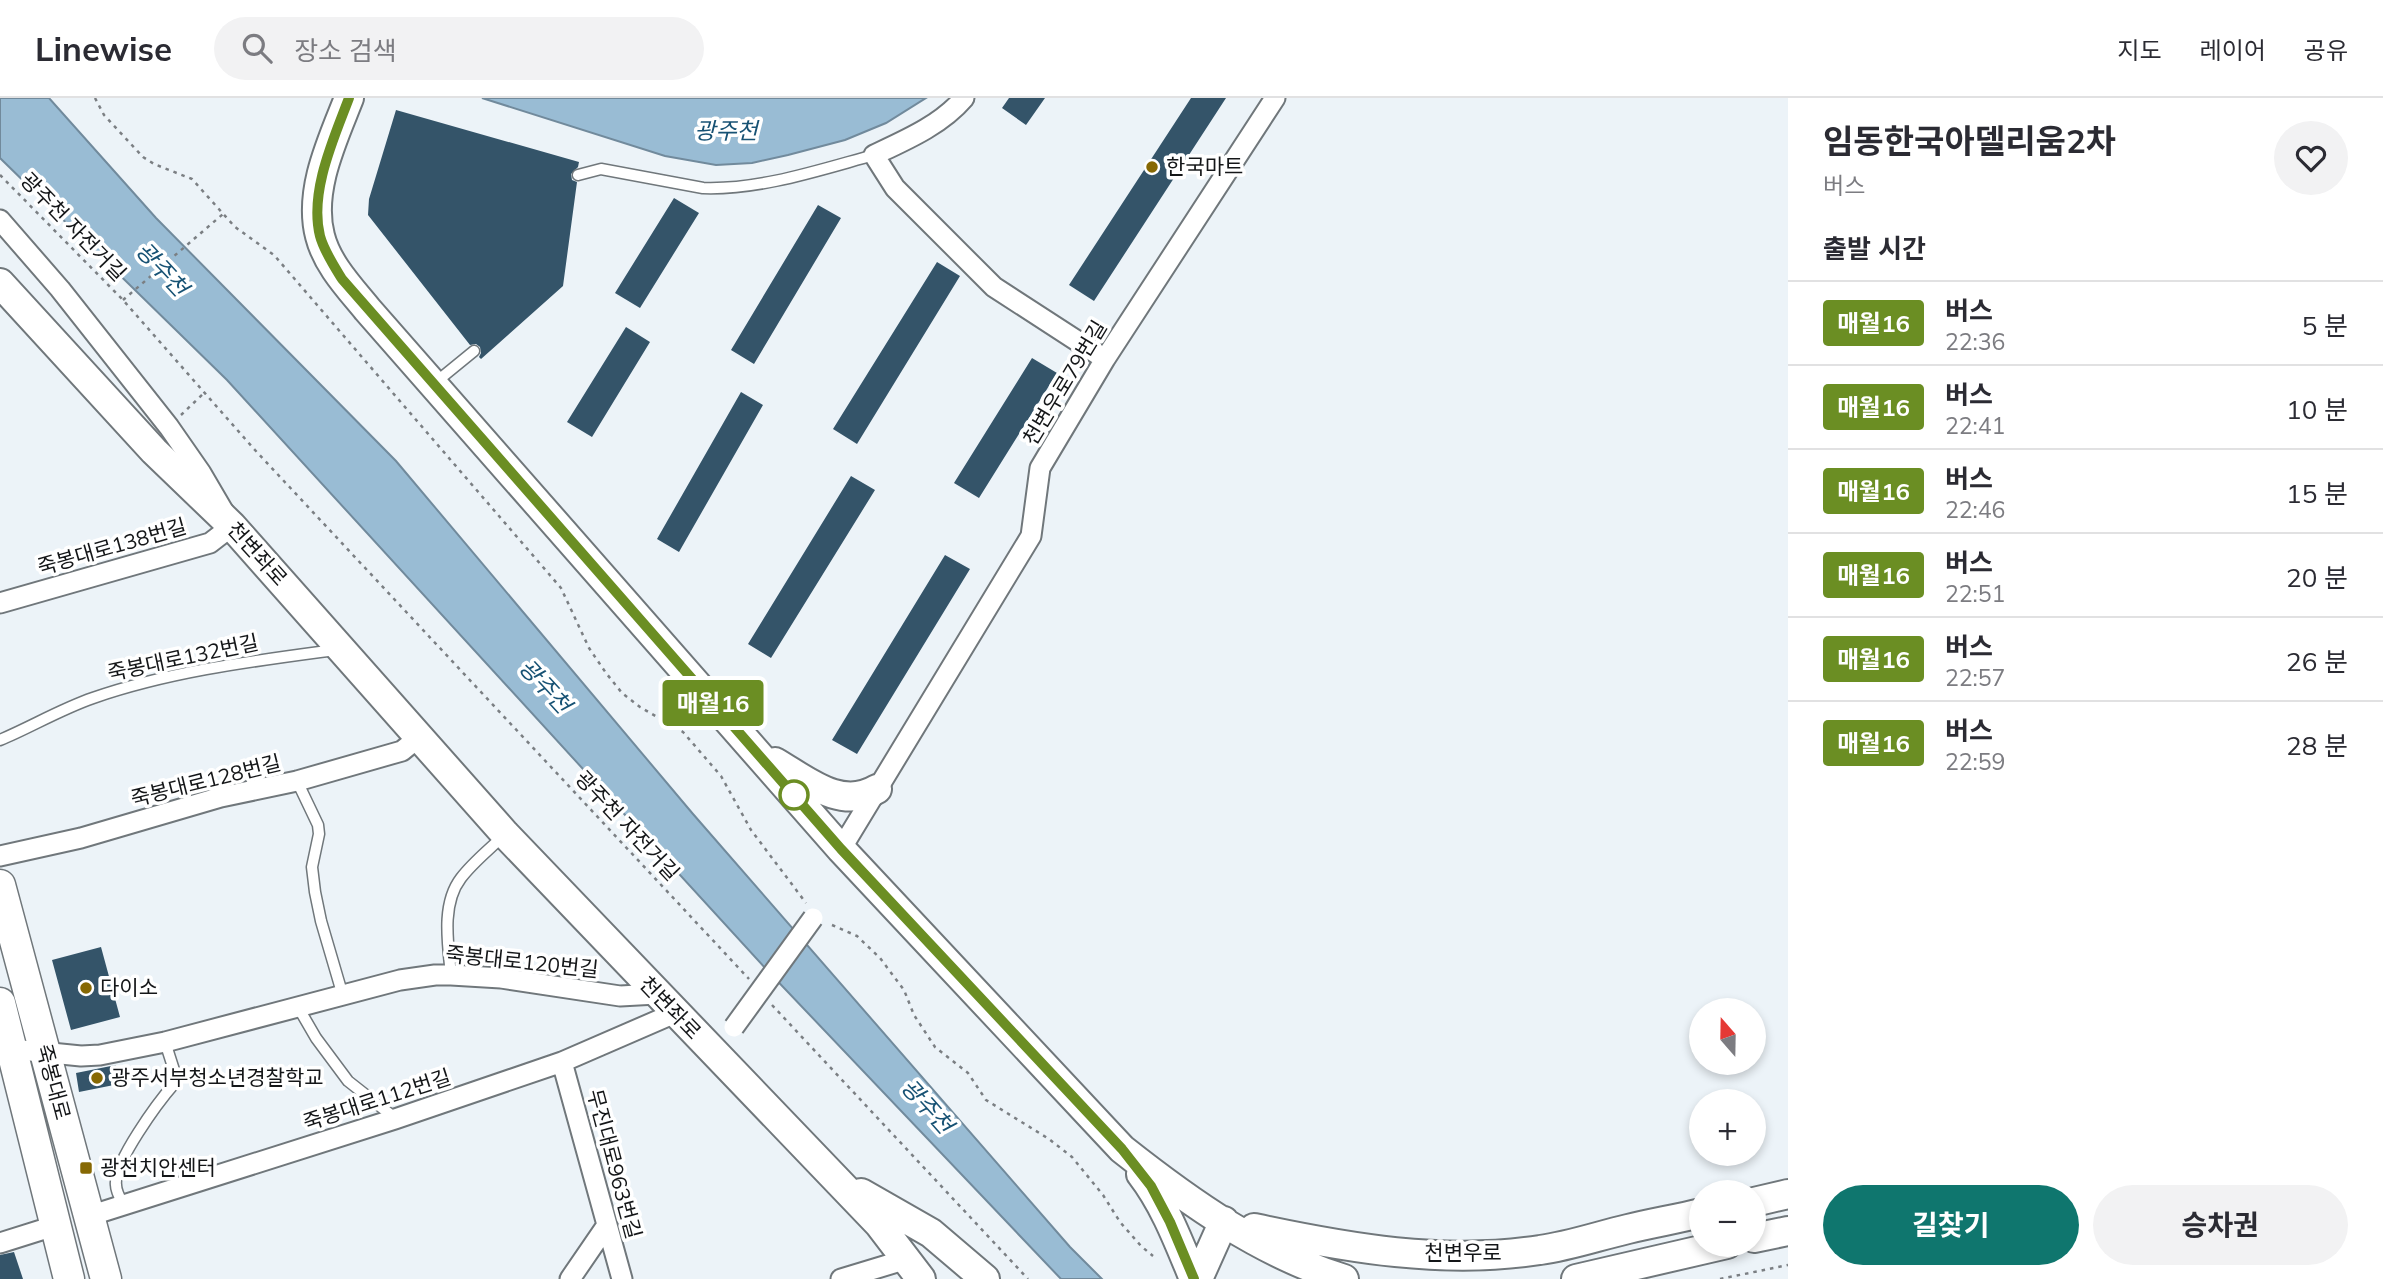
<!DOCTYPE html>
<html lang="ko">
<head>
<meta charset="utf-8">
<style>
	:root { --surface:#fff; --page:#f2f2f3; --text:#2b2b33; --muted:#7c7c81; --line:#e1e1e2; --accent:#0f766e }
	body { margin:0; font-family:Mulish,"Noto Sans KR",sans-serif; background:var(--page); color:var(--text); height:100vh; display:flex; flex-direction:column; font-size:26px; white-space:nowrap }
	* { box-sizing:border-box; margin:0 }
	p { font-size:23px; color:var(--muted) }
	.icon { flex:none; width:38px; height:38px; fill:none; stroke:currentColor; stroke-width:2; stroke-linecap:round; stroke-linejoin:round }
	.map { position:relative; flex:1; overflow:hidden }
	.panel { display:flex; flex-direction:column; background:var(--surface); width:595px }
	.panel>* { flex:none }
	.badge { padding:0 14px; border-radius:5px; font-size:24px; line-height:46px }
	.needle { width:46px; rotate:340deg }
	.controls { position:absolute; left:1689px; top:900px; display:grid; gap:14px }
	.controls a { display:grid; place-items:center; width:77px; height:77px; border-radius:50%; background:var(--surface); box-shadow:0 4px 10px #0003; font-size:35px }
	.map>.badge { position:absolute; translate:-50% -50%; box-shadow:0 0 0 4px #fff }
	h2 { padding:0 35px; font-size:26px; line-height:63px }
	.round { display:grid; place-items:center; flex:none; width:74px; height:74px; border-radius:37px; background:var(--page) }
	.headline { display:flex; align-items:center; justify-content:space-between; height:119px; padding:0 35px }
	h1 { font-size:33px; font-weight:700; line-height:52px }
	.cta { display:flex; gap:14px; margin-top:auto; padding:14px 35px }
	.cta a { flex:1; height:80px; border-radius:42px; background:var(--accent); color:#fff; font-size:28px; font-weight:700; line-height:80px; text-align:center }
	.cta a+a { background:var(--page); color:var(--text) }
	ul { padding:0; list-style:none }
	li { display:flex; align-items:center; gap:21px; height:84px; padding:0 35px; border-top:2px solid var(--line) }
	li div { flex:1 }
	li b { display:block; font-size:26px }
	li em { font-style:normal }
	li .badge { min-width:77px; font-weight:700; text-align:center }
	header { display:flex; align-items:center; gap:42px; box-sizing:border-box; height:98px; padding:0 35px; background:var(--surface); border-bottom:2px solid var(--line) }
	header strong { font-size:33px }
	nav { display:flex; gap:38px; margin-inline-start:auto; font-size:24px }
	.search { width:490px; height:63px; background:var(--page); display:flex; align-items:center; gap:18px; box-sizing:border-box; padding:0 24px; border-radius:38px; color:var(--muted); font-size:26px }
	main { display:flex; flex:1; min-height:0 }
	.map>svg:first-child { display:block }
</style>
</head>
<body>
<header>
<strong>Linewise</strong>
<div class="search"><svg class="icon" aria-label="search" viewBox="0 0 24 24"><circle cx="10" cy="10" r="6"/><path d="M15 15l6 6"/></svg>장소 검색</div>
<nav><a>지도</a><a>레이어</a><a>공유</a></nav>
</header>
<main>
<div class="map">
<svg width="1788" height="1181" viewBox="0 0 1788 1181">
	<rect width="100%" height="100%" fill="#ecf3f8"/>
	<path fill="#99bcd4" stroke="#718a9c" stroke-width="2" d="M0,0H49L156,120L396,363L693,716L1070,1149L1102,1181H1061L766,871L227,282L0,60Z
		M482,0H926L886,25L845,42L788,57L752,65L716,67L665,58Z"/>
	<path fill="#345469" d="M1009,0H1045L1026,27L1002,10Z
		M1191,0H1226L1094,203L1069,187Z
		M396,12L579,64L578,69L571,76L572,82L577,84L563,188L481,261L479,259L481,255L480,249L476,246L470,247L368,117L369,101Z
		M674,100L699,115L640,210L615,195Z
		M818,107L841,120L754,266L731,252Z
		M937,164L960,178L857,346L833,331Z
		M626,229L650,244L592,339L567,324Z
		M1032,260L1057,275L979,400L954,385Z
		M741,294L763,307L679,454L657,441Z
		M851,378L875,392L771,560L748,546Z
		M945,457L970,471L857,656L832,642Z
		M101,849L120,919L71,932L52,862Z
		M116,967L119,986L79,994L76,975Z
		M14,1154L23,1181H0V1157Z"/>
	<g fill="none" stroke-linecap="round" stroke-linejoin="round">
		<defs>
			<path id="lane" d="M578,77L601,71L703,90C760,92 819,72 874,57
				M436,284L474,253
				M0,642C31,629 61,611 93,600C171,573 253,563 335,552
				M297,683L318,727L319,736L312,769L315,794L321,823L343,898
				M451,877C448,846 441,806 461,780C473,764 490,751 504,737
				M298,909L316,940L348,983L395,1020
				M124,1108C121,1102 116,1094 116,1087C113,1065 159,1003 174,986V972L165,944"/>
			<path id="street" d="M964,0C941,27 906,42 874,57L895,90L994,189L1105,261
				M0,122L60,191L169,329L201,375L232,428L210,445L0,505
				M841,751L1031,438L1040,370L1105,261L1275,0
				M0,758L81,740L221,699L297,683L402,653L419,639
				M1,950L81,958L100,957L165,944L400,882L435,877H451L501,880L620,898L657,896
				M562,964L622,1181
				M89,1118L395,1021L562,964L675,915
				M0,1145L54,1128
				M570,1181L607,1127
				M841,1181L907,1161"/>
			<path id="secondary" d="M349,0C333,41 308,92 320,138C327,166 349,189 367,211L841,751L1122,1051C1189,1104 1262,1156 1344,1181
				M0,185L154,353L232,428L505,736L879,1126L921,1181
				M775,664C806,682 841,713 877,691
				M1141,1076C1165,1107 1179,1145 1194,1181
				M861,1095L931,1135L985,1181
				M1754,1104L1788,1096
				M1254,1130C1347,1150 1444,1167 1540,1152C1570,1148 1598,1138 1628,1131C1652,1125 1677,1121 1701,1115
				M1754,1140L1788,1133
				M1198,1181L1224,1123
				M1576,1181L1727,1146"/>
			<path id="primary" d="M0,787L106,1181
				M0,905L69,1181"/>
		</defs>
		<use href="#lane" stroke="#70777b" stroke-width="13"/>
		<use href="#street" stroke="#70777b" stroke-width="23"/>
		<use href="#secondary" stroke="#70777b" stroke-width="32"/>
		<use href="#primary" stroke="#70777b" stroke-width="33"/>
		<path stroke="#7b7f83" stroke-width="2.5" stroke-dasharray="3.5 5" stroke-linecap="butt" d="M95,0L104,17L143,59L154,66L192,81L235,129L274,157L561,490L589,550L606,575L622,595L640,609L683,634L721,678L751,732L806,805
			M0,77L123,202L254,351L749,881
			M123,202L223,116
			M181,317L204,295
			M832,827L857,838L880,860L904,892L914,917L935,949L968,975L986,1002L1049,1041L1072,1059L1103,1097L1120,1124L1141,1148L1153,1158
			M772,907L1028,1181
			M1720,1181L1788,1167"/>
		<use href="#lane" stroke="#fff" stroke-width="10"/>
		<use href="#street" stroke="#fff" stroke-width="19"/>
		<use href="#secondary" stroke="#fff" stroke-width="28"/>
		<use href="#primary" stroke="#fff" stroke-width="30"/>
		<defs>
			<path id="street-bridge" d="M734,929L813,820"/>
		</defs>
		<use href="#street-bridge" stroke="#70777b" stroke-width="23" stroke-linecap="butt"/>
		<use href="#street-bridge" stroke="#fff" stroke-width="19"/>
	</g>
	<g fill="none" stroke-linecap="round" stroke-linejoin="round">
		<defs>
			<path id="line" d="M349,0C334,40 309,94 320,138C324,153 334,168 342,181L841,751L1122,1051L1151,1088L1170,1124L1194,1181"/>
		</defs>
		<use href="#line" stroke="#fff" stroke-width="16"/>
		<use href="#line" stroke="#6b8e23" stroke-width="10"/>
	</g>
	<g fill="#866803" stroke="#fff" stroke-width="2.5">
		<circle cx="1152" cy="69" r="7"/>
		<circle cx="86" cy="890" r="7"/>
		<circle cx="97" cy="980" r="7"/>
		<rect x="79" y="1063" width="14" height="14" rx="3.5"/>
	</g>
	<circle fill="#fff" stroke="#6b8e23" stroke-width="3.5" cx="794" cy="697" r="14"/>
	<g text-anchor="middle" stroke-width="7" stroke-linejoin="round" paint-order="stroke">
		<g font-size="21" fill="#141618" stroke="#fff" text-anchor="start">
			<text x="1166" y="76">한국마트</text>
			<text x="100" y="897">다이소</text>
			<text x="111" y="987">광주서부청소년경찰학교</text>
			<text x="100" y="1077">광천치안센터</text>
		</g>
		<g font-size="21" fill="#141618" stroke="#fff">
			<text transform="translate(73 129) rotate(46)" y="7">광주천 자전거길</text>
			<text transform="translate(1065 285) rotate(-59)" y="7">천변우로79번길</text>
			<text transform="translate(112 449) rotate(-16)" y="7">죽봉대로138번길</text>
			<text transform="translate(257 456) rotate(48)" y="7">천변좌로</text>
			<text transform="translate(183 560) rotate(-12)" y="7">죽봉대로132번길</text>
			<text transform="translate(206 683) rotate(-14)" y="7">죽봉대로128번길</text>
			<text transform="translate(627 728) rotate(47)" y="7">광주천 자전거길</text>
			<text transform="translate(522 864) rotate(6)" y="7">죽봉대로120번길</text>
			<text transform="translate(670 910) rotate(46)" y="7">천변좌로</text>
			<text transform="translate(53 984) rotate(75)" y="7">죽봉대로</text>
			<text transform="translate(377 1002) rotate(-18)" y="7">죽봉대로112번길</text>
			<text transform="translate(614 1066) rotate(75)" y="7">무진대로963번길</text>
			<text x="1463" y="1162">천변우로</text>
		</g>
		<g font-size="23" font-style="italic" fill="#175274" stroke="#fff">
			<text x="726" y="41">광주천</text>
			<text transform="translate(162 171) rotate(47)" y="8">광주천</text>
			<text transform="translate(545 588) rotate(47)" y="8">광주천</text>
			<text transform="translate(927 1008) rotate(48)" y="8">광주천</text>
		</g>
	</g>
</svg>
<div class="controls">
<a><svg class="needle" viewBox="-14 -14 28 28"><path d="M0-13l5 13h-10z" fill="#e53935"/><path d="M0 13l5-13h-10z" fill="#7c7c81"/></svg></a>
<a>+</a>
<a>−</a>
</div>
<b class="badge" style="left:713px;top:605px;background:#6b8e23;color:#fff">매월16</b>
</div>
<section class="panel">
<div class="headline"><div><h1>임동한국아델리움2차</h1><p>버스</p></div><a class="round"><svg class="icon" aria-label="heart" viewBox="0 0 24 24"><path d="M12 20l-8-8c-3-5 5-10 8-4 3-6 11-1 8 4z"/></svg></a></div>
<h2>출발 시간</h2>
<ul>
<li><span class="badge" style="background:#6b8e23;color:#fff">매월16</span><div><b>버스</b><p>22:36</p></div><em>5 분</em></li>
<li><span class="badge" style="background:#6b8e23;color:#fff">매월16</span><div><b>버스</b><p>22:41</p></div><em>10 분</em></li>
<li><span class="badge" style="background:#6b8e23;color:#fff">매월16</span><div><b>버스</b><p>22:46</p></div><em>15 분</em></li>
<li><span class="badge" style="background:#6b8e23;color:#fff">매월16</span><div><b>버스</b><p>22:51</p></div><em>20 분</em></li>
<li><span class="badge" style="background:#6b8e23;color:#fff">매월16</span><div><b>버스</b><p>22:57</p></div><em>26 분</em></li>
<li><span class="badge" style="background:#6b8e23;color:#fff">매월16</span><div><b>버스</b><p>22:59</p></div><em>28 분</em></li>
</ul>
<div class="cta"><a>길찾기</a><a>승차권</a></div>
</section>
</main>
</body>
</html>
